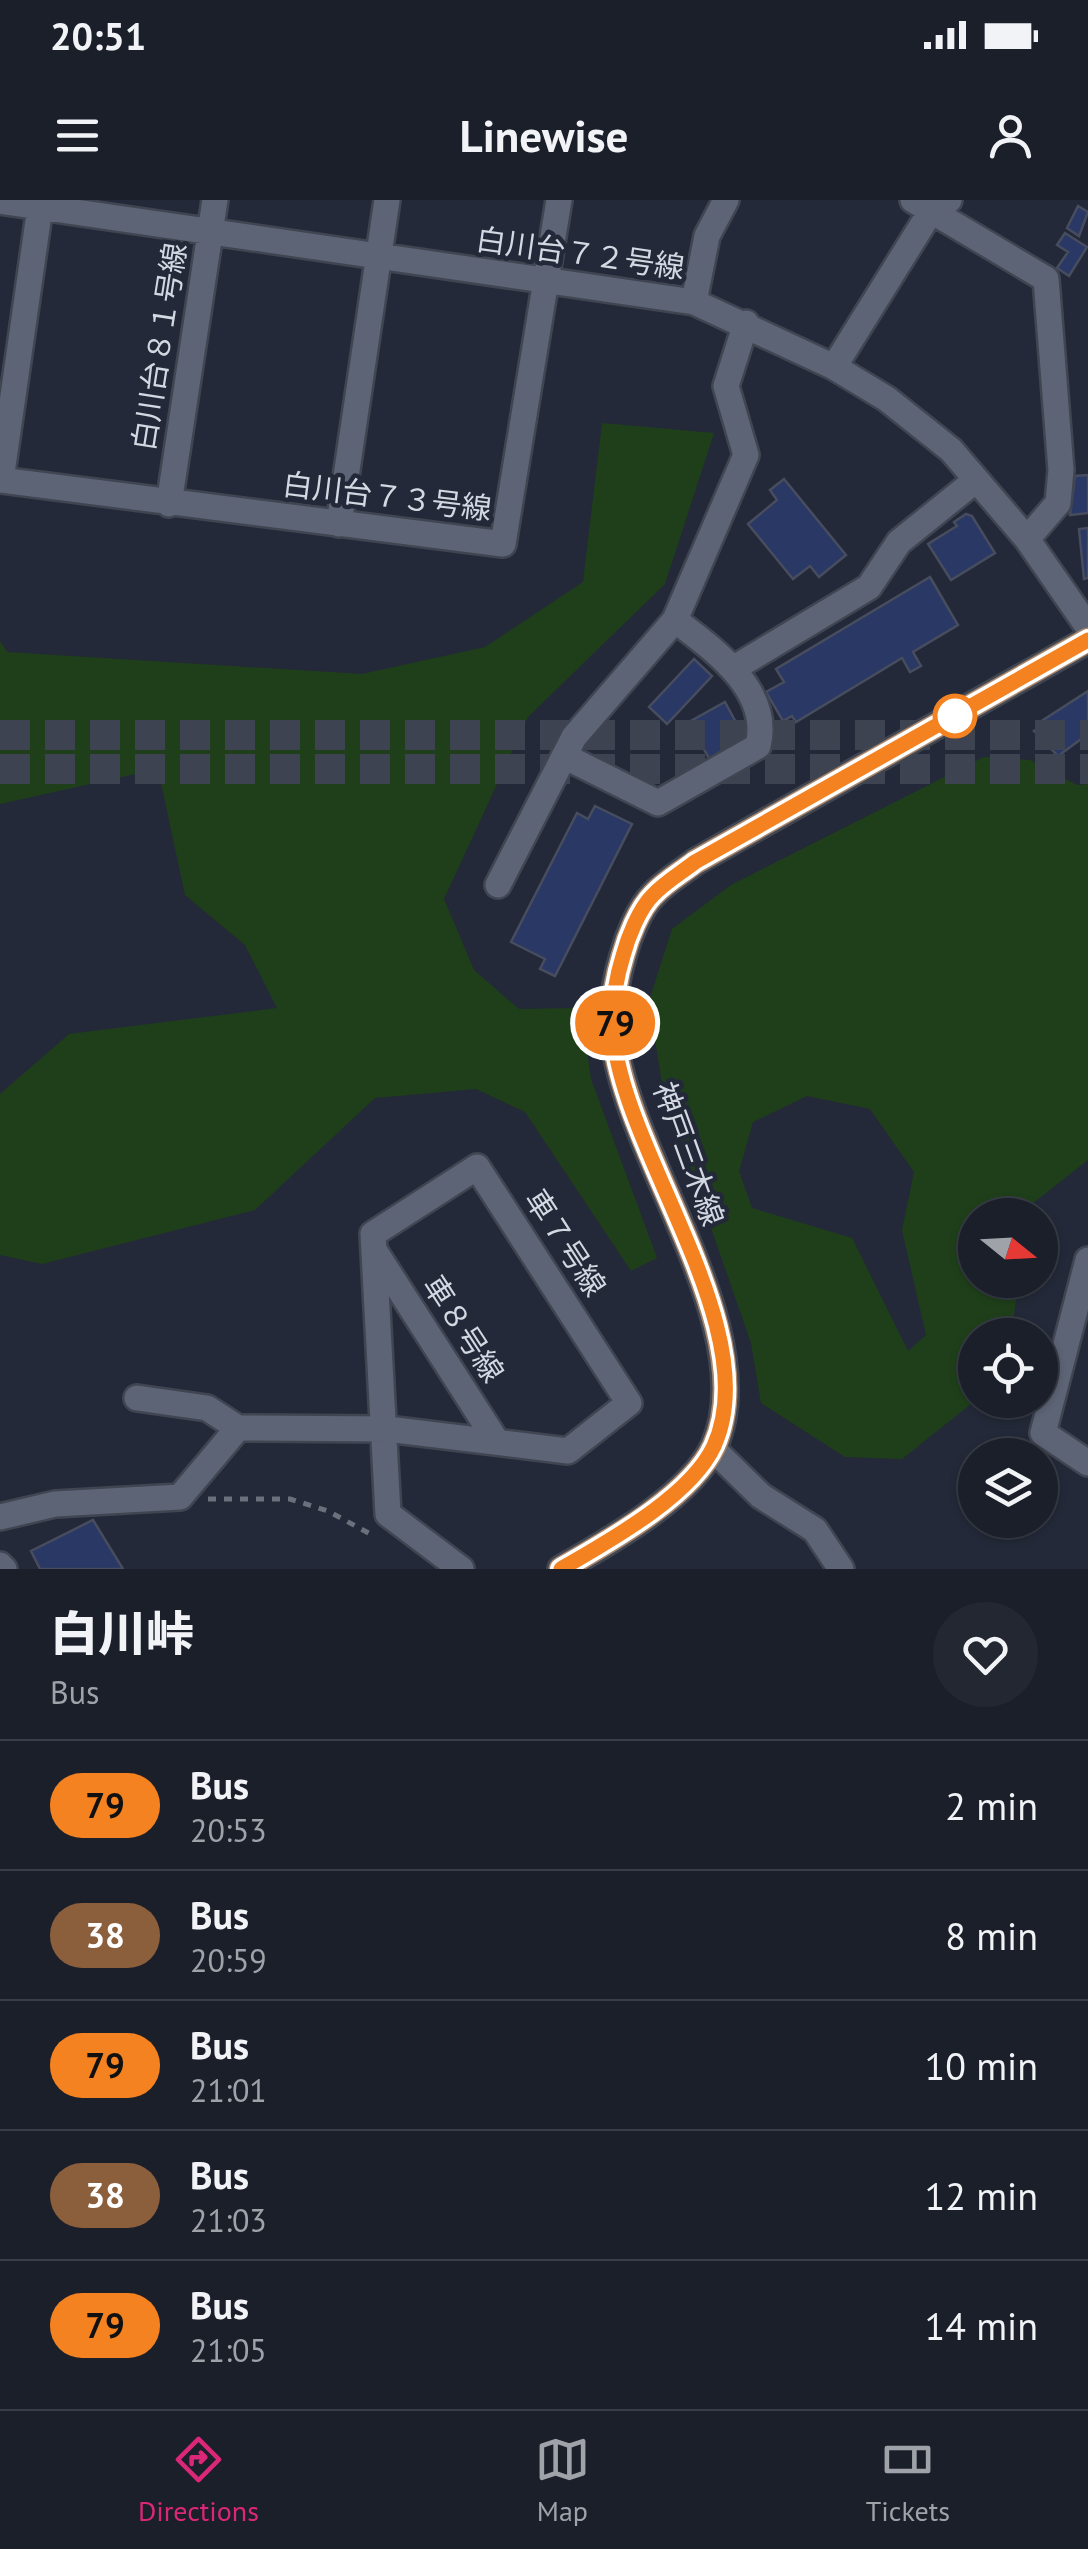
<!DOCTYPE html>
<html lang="en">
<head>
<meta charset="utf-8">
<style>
	:root { --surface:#1a1f2a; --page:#232732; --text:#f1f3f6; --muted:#9fa2a8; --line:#383d47; --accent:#db2777 }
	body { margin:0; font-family:"PT Sans","Noto Sans JP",sans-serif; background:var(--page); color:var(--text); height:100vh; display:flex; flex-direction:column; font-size:38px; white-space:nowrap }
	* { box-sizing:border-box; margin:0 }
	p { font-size:32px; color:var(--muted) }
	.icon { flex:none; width:55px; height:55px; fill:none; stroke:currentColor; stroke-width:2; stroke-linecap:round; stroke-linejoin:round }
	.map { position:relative; height:1369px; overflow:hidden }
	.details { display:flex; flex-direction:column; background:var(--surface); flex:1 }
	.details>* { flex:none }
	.badge { padding:0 20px; border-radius:32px; font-size:35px; line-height:65px }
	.needle { width:65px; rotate:108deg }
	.tools { position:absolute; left:958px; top:998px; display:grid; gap:20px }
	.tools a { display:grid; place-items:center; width:100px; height:100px; border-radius:50%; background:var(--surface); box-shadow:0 2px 8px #0004,0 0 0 2px var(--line); font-size:50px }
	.map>.badge { position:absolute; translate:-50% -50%; box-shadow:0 0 0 5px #fff }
	.round { display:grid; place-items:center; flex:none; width:105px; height:105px; border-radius:52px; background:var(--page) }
	.headline { display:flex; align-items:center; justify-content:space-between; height:170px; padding:0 50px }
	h1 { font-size:48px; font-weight:800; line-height:75px }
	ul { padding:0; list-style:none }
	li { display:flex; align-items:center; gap:30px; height:130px; padding:0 50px; border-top:2px solid var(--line) }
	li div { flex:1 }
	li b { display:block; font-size:38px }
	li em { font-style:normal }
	li .badge { min-width:110px; font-weight:700; text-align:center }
	.status { display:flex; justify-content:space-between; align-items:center; height:70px; padding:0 50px; background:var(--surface); direction:ltr }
	.status svg { height:28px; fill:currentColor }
	header { display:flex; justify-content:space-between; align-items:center; height:130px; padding:0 50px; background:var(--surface); font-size:45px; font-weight:800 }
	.menu { display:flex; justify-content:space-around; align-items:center; height:140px; border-top:2px solid var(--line); background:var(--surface); font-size:28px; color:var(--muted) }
	.menu a { display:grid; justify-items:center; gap:5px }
	.menu .active { color:var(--accent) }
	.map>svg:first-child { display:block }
</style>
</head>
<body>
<div class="status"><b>20:51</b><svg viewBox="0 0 49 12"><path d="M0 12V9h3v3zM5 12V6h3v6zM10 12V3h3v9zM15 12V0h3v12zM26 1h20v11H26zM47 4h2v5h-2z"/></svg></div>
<header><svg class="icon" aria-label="menu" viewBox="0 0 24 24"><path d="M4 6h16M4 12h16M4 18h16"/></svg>Linewise<svg class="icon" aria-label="person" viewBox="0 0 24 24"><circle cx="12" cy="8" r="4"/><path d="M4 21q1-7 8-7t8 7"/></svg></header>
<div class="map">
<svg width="1088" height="1369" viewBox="0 0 1088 1369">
	<rect width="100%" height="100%" fill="#232938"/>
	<path fill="#1f3f1a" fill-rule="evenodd" d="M602,223L714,233L665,384L528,517L444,699L474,770L519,809L581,808L591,879L657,1058L631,1071L525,912L476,889L375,898L255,1010L42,1064L0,1055V894L69,834L277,808L245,745L185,695L158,569L0,604V441L7,452L362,474L485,447L583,382Z
		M984,557L1030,560L1077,585L1088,584V960L1018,1015H975V1080H1019L1011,1135H975L976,1200L902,1259L845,1257L761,1203L751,1143L663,890L649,801L672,729L731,685ZM807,896L870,909L914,972L902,1030L926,1135L908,1151L852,1038L752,1008L739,971L753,922Z"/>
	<path fill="#293864" stroke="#474d5e" stroke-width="2.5" d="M1078,6L1088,12L1079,36L1067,28Z
		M1065,33L1087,47L1069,76L1057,68L1068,52L1057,45Z
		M1088,275V313L1070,315L1075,276Z
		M784,279L846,355L819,377L810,366L793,379L748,324L777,300L770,290Z
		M966,314L972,316L995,353L951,380L928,344L957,326L954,322Z
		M1088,328V378L1084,379L1079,329Z
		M930,377L958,425L913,452L921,466L910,472L902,458L796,522L792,516L783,521L766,492L784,482L776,469Z
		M694,459L712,476L667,524L649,507Z
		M1088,491V534L1058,556L1034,531L1040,527L1037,524Z
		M725,502L746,541L710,560L689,522Z
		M595,606L632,624L555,776L540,769L545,759L511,742L577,613L588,619Z
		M93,1320L123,1369H40L31,1351Z"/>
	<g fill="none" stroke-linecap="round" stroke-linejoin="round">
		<path stroke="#3e4352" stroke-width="30" stroke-dasharray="30 15" stroke-linecap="butt" d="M0,535H1088
			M0,569H1088"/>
		<defs>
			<path id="street" d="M913,0L1046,79L1061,270L1058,303L1027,339
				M0,1L694,102L834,167L887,199L951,250L1027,339L1088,427
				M694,102L707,36L726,0
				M834,167L931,11L949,0
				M0,280L503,344L559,0
				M1,280L41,0
				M169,304L215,0
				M339,324L387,0
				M736,467L869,387L899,342L976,280
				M564,556L658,603L758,546C772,490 713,449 675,420
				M498,685L574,537L675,420L746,255L726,186L746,123
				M376,1053L497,1242
				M1088,1060L1043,1233L1088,1263
				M137,1198L207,1208L238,1228
				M713,1249L761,1296L815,1330L841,1369
				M0,1317L55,1304L180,1297L238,1228L387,1229L568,1251L629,1203L477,967L373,1034L388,1314L461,1369
				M0,1365L4,1369"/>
			<path id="primary" d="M561,1369C608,1342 691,1296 714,1246C765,1132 627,956 614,839C611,811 615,782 623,756C628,737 639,709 653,695C665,682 681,673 695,662L1088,440"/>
		</defs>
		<use href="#street" stroke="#404552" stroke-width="30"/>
		<use href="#primary" stroke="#404552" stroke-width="30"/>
		<path stroke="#6b707d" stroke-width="5" stroke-dasharray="8 8" stroke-linecap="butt" d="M208,1299H290L328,1311L374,1336"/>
		<use href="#street" stroke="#5d6475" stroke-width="25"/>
		<use href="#primary" stroke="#a6856b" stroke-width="25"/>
	</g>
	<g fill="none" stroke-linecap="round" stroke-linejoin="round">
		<defs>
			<path id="line" d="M561,1369C609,1341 691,1296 714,1246C766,1132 626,956 614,839C611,811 615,782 623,756C628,737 639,709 653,695C665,682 681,673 695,662L1088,440"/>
		</defs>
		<use href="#line" stroke="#fff" stroke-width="22"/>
		<use href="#line" stroke="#f58220" stroke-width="15"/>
	</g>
	<circle fill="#fff" stroke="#f58220" stroke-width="5" cx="955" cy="516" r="20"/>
	<g text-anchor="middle" stroke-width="9" stroke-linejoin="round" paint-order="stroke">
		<g font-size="30" fill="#d4d8e2" stroke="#232938">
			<text transform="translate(580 54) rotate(8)" y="10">白川台７２号線</text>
			<text transform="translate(160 147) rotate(-81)" y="10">白川台８１号線</text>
			<text transform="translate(387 297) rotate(7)" y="10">白川台７３号線</text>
			<text transform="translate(688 954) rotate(70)" y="10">神戸三木線</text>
			<text transform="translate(565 1043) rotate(57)" y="10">車７号線</text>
			<text transform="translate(463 1129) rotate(57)" y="10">車８号線</text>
		</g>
	</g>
</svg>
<div class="tools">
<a><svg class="needle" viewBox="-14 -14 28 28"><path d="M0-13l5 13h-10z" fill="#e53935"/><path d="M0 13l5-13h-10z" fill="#9fa2a8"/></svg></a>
<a><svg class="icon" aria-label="locate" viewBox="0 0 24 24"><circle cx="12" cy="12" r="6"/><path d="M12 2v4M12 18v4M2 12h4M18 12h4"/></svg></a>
<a><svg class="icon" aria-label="layers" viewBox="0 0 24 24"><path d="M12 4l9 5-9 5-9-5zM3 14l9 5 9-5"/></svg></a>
</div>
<b class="badge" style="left:615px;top:823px;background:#f58220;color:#111">79</b>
</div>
<section class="details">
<div class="headline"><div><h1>白川峠</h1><p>Bus</p></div><a class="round"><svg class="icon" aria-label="heart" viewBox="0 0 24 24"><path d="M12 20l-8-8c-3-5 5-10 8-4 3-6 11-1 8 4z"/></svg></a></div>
<ul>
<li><span class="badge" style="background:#f58220;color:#111">79</span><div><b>Bus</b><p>20:53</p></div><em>2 min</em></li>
<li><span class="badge" style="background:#8b5e3c;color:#fff">38</span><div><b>Bus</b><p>20:59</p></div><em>8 min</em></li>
<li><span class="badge" style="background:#f58220;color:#111">79</span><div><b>Bus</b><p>21:01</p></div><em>10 min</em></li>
<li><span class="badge" style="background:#8b5e3c;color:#fff">38</span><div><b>Bus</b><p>21:03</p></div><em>12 min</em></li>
<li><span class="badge" style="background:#f58220;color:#111">79</span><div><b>Bus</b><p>21:05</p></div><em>14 min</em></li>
</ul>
</section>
<nav class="menu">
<a class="active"><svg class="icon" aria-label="directions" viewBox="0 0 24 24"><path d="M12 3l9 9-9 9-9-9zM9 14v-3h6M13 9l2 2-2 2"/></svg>Directions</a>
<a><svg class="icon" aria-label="map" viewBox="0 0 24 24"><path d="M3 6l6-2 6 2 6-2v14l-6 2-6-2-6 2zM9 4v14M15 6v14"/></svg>Map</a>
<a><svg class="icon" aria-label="tickets" viewBox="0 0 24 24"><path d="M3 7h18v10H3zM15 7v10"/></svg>Tickets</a>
</nav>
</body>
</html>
